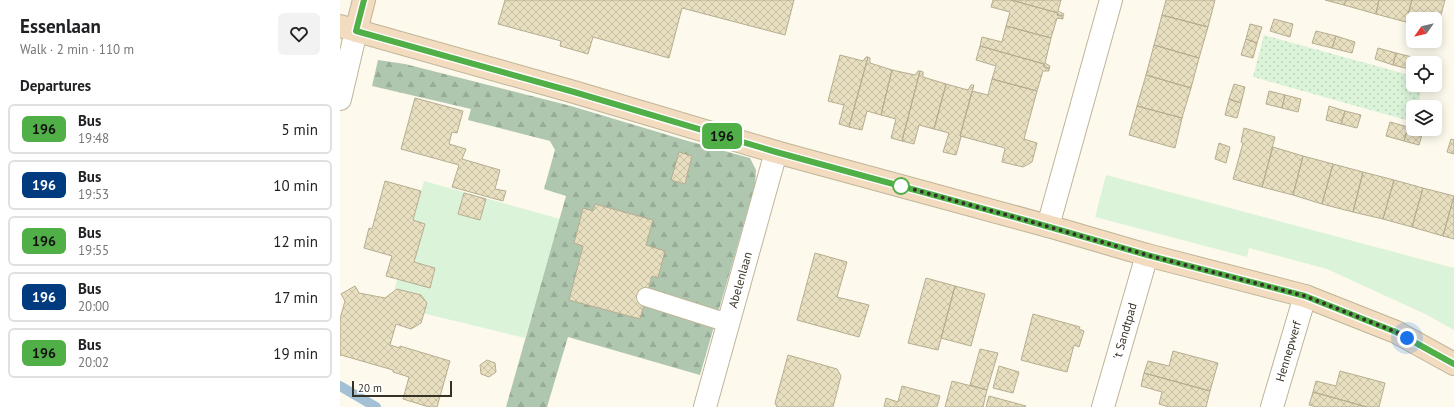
<!DOCTYPE html>
<html lang="en">
<head>
<meta charset="utf-8">
<style>
	:root { --surface:#fff; --page:#f2f2f2; --text:#202124; --muted:#757577; --line:#e0e0e0 }
	body { margin:0; font-family:"PT Sans",sans-serif; background:var(--page); color:var(--text); height:100vh; display:flex; flex-direction:column; font-size:15px; white-space:nowrap }
	* { box-sizing:border-box; margin:0 }
	p { font-size:13px; color:var(--muted) }
	.icon { flex:none; width:22px; height:22px; fill:none; stroke:currentColor; stroke-width:2; stroke-linecap:round; stroke-linejoin:round }
	.map { position:relative; flex:1; overflow:hidden }
	.panel { display:flex; flex-direction:column; background:var(--surface); width:340px }
	.panel>* { flex:none }
	.badge { padding:0 8px; border-radius:6px; font-size:14px; line-height:26px }
	.needle { width:26px; rotate:236deg }
	.fabs { position:absolute; left:1066px; top:12px; display:grid; gap:8px }
	.fabs a { display:grid; place-items:center; width:36px; height:36px; border-radius:6px; background:var(--surface); box-shadow:0 2px 10px #0003; font-size:20px }
	.scale { position:absolute; left:12px; bottom:10px; width:100px; box-sizing:border-box; padding-left:4px; border:2px solid #353126; border-top:0; font-size:11px; line-height:14px; white-space:nowrap; color:#353126; -webkit-text-stroke:3px #fff; paint-order:stroke }
	.you { position:absolute; width:20px; height:20px; margin:-10px; border:3px solid #fff; border-radius:50%; background:#1a73e8; box-shadow:0 0 0 6px #1a73e833 }
	.map>.badge { position:absolute; translate:-50% -50%; box-shadow:0 0 0 2px #fff }
	h2 { padding:0 20px; font-size:15px; line-height:36px }
	.round { display:grid; place-items:center; flex:none; width:42px; height:42px; border-radius:6px; background:var(--page) }
	.headline { display:flex; align-items:center; justify-content:space-between; height:68px; padding:0 20px }
	h1 { font-size:19px; font-weight:800; line-height:30px }
	ul { padding:0; list-style:none }
	li { display:flex; align-items:center; gap:12px; height:50px; margin:0 8px 6px; padding:0 12px; border:2px solid var(--line); border-radius:6px }
	li div { flex:1 }
	li b { display:block; font-size:15px }
	li em { font-style:normal }
	li .badge { min-width:44px; font-weight:700; text-align:center }
	main { display:flex; flex:1; min-height:0 }
	.map>svg:first-child { display:block }
</style>
</head>
<body>
<main>
<section class="panel">
<div class="headline"><div><h1>Essenlaan</h1><p>Walk · 2 min · 110 m</p></div><a class="round"><svg class="icon" aria-label="heart" viewBox="0 0 24 24"><path d="M12 20l-8-8c-3-5 5-10 8-4 3-6 11-1 8 4z"/></svg></a></div>
<h2>Departures</h2>
<ul>
<li><span class="badge" style="background:#50af46;color:#111">196</span><div><b>Bus</b><p>19:48</p></div><em>5 min</em></li>
<li><span class="badge" style="background:#003b80;color:#fff">196</span><div><b>Bus</b><p>19:53</p></div><em>10 min</em></li>
<li><span class="badge" style="background:#50af46;color:#111">196</span><div><b>Bus</b><p>19:55</p></div><em>12 min</em></li>
<li><span class="badge" style="background:#003b80;color:#fff">196</span><div><b>Bus</b><p>20:00</p></div><em>17 min</em></li>
<li><span class="badge" style="background:#50af46;color:#111">196</span><div><b>Bus</b><p>20:02</p></div><em>19 min</em></li>
</ul>
</section>
<div class="map">
<svg width="1114" height="407" viewBox="0 0 1114 407">
	<defs>
		<pattern id="forest-firs" width="22" height="20" patternUnits="userSpaceOnUse"><rect width="22" height="20" fill="#afc7ae"/><path d="M5 1l3.5 6h-7zM16 11l3.5 6h-7z" fill="#97ab96"/></pattern>
		<pattern id="park-dots" width="8" height="8" patternUnits="userSpaceOnUse"><rect width="8" height="8" fill="#daf3d9"/><path d="M2 2h.1M6 6h.1" fill="none" stroke="#bcd1ba" stroke-width="1.8" stroke-linecap="round"/></pattern>
		<pattern id="building-cross-hatch" width="8" height="8" patternUnits="userSpaceOnUse"><rect width="8" height="8" fill="#e8dfc0"/><path d="M0 0l8 8M0 8l8-8" fill="none" stroke="#c8c0a5"/></pattern>
	</defs>
	<rect width="100%" height="100%" fill="#fdfaed"/>
	<path fill="#daf3d9" d="M766,175L1114,268V330L1085,314L987,269L909,248L907,257L755,217Z
		M84,181L220,219L185,338L57,307L53,295Z"/>
	<path fill="url(#forest-firs)" d="M38,60L65,64L231,106L348,141L410,158L416,170L415,185L360,375L228,337L207,407H166L226,196L204,189L215,150L210,141L128,120L131,109L32,86Z"/>
	<path fill="url(#park-dots)" d="M924,35L1073,76V85H1083L1077,107H1073V122L913,77Z"/>
	<g fill="none" stroke-linecap="round" stroke-linejoin="round">
		<path stroke="#a3c0d5" stroke-width="10" d="M0,386L36,407"/>
	</g>
	<path fill="url(#building-cross-hatch)" stroke="#b6ad90" d="M165,0H454L445,35L342,8L329,58L253,37L248,54L220,46L221,41L158,24Z
		M653,0H671L718,13L717,15L723,16V19L717,18L711,38L666,26L670,12L651,7Z
		M671,0H721L718,11L724,14L723,16L717,15L718,13Z
		M826,0H875L868,27L822,15Z
		M985,0H1006L1004,5Z
		M1006,0H1039L1036,14L1004,5Z
		M1039,0H1072L1066,22L1036,14Z
		M1072,0H1105L1097,30H1095V19H1073V24L1066,22Z
		M822,15L868,27L859,58L814,45Z
		M934,19L953,24L950,37L930,31Z
		M910,24L922,27L917,43L906,39Z
		M666,26L711,38L705,63L710,66L709,69L704,67V64L640,46L642,37L662,42Z
		M976,31L996,36L992,48L972,43Z
		M996,36L1015,42L1012,53L992,48Z
		M906,39L917,43L913,58L901,55Z
		M814,45L859,58L851,88L806,75Z
		M640,46L704,64V67L709,69V71H703L697,91L652,79L656,66L636,60Z
		M1038,48L1056,53L1053,65L1035,59Z
		M1056,53L1076,58L1074,63H1073V70L1053,65Z
		M500,55L523,61L526,57H528L509,127L499,124L504,105L488,101Z
		M528,57L530,58V63L552,70L541,115L527,111L522,130L509,127Z
		M552,70L575,75L578,71H580L562,141L551,138L556,119L541,115Z
		M580,71L583,72V77L606,84L594,129L579,125L574,144L562,141Z
		M806,75L851,88L842,118L797,106Z
		M652,79L697,91L684,139L697,143L692,162L683,167L662,162L665,148L620,136L632,91L648,95Z
		M606,84L628,90L631,85H634L620,136L621,137L616,155L603,152L609,133L594,129Z
		M894,84L905,87L901,103L889,99Z
		M929,91L945,95L942,108L926,104Z
		M945,95L961,99L958,112L942,108Z
		M75,98L123,111L117,133L112,132L109,144L126,149L122,159L160,170L155,189L166,191L163,201L112,187L119,165L61,149Z
		M889,99L901,103L897,118L885,115Z
		M797,106L842,118L835,148L789,135Z
		M989,106L1005,111L1001,124L986,120Z
		M1005,111L1021,115L1017,128L1001,124Z
		M1050,122L1068,127L1064,141L1046,136Z
		M1068,127L1083,131L1079,145L1064,141Z
		M904,128L935,137L922,187L893,179L903,143L901,142Z
		M1111,139L1114,140V154L1107,152Z
		M879,143L890,147L886,163L875,159Z
		M933,147L963,156L953,195L922,187Z
		M339,152L352,156L345,184L331,180Z
		M963,156L993,164L982,204L953,195Z
		M993,164L1023,172L1013,212L982,204Z
		M1023,172L1054,180L1043,219L1013,212Z
		M1054,180L1083,188L1072,227L1043,219Z
		M45,181L81,191L73,220L85,224L74,262L95,268L90,288L46,276L52,256L24,248L29,228L32,229Z
		M1083,188L1114,196L1103,236L1072,227Z
		M124,193L146,199L140,220L118,214Z
		M1114,196V239L1103,236Z
		M255,204L313,220L306,245L325,251L318,278L312,276L300,319L229,300L243,246L234,243L243,208L253,211Z
		M475,253L507,262L497,297L529,305L519,337L457,320Z
		M586,278L615,286L598,350L568,343Z
		M15,286L19,293L45,298L57,289L81,295L87,303L81,323L71,329L56,324L50,345L60,348V346L110,361L97,407H89L63,399L69,377L53,372V370L1,355L0,356V319L5,301L1,294Z
		M615,286L645,294L631,346L601,338Z
		M693,314L740,327L739,329L744,331L739,347L734,345L727,372L681,360Z
		M640,349L658,353L647,390L630,385Z
		M833,351L878,363L870,391L804,373L808,361L829,366Z
		M448,355L497,369L501,376L493,407H437L435,403Z
		M147,360L155,363L156,372L149,377L141,374L140,365Z
		M659,366L679,372L673,393L653,388Z
		M1000,371L1045,383L1039,407H1027L973,392L976,381L996,386Z
		M804,373L870,391L866,407H829L819,404L822,392L801,386Z
		M612,381L647,390L643,407H605Z
		M562,386L600,396L597,407H544L546,398L558,402Z
		M973,392L1027,407H977L969,405Z
		M649,396L686,406L685,407H646Z"/>
	<g fill="none" stroke-linecap="round" stroke-linejoin="round">
		<defs>
			<path id="lane" d="M306,297L388,323"/>
			<g id="street">
				<path d="M0,99L16,31"/>
				<path d="M708,226L771,0"/>
				<path id="s1" d="M365,407L436,152"/>
				<path id="s2" d="M763,407L807,255"/>
				<path id="s3" d="M932,407L965,296"/>
			</g>
			<path id="secondary" d="M0,26L234,92L436,152L708,226L807,255L965,296L1056,332L1114,364
				M16,31L24,0"/>
		</defs>
		<use href="#lane" stroke="#bfb598" stroke-width="20"/>
		<use href="#street" stroke="#bfb598" stroke-width="24"/>
		<use href="#secondary" stroke="#bfb598" stroke-width="24"/>
		<use href="#lane" stroke="#fff" stroke-width="18"/>
		<use href="#street" stroke="#fff" stroke-width="22"/>
		<use href="#secondary" stroke="#f2dbbe" stroke-width="22"/>
	</g>
	<g fill="none" stroke-linecap="round" stroke-linejoin="round">
		<defs>
			<path id="line" d="M24,0L16,31L234,92L436,152L692,222L807,255L965,296L1056,332L1114,364"/>
		</defs>
		<use href="#line" stroke="#fff" stroke-width="9"/>
		<use href="#line" stroke="#50af46" stroke-width="6"/>
		<path stroke="#353126" stroke-width="4" stroke-dasharray="0 7.2" d="M561,186L692,222L807,255L965,296L1056,332L1067,338"/>
	</g>
	<circle fill="#fff" stroke="#50af46" stroke-width="2" cx="561" cy="186" r="8"/>
	<g text-anchor="middle" stroke-width="3" stroke-linejoin="round" paint-order="stroke">
		<g font-size="12" fill="#353126" stroke="#fff">
			<text dy="4" stroke="none"><textPath href="#s1" startOffset="132">Abelenlaan</textPath></text>
			<text dy="4" stroke="none"><textPath href="#s2" startOffset="79">'t Sandtpad</textPath></text>
			<text dy="4" stroke="none"><textPath href="#s3" startOffset="58">Hennepwerf</textPath></text>
		</g>
	</g>
</svg>
<div class="fabs">
<a><svg class="needle" viewBox="-14 -14 28 28"><path d="M0-13l5 13h-10z" fill="#e53935"/><path d="M0 13l5-13h-10z" fill="#757577"/></svg></a>
<a><svg class="icon" aria-label="locate" viewBox="0 0 24 24"><circle cx="12" cy="12" r="6"/><path d="M12 2v4M12 18v4M2 12h4M18 12h4"/></svg></a>
<a><svg class="icon" aria-label="layers" viewBox="0 0 24 24"><path d="M12 4l9 5-9 5-9-5zM3 14l9 5 9-5"/></svg></a>
</div>
<div class="scale">20 m</div>
<div class="you" style="left:1067px;top:338px"></div>
<b class="badge" style="left:382px;top:136px;background:#50af46;color:#111">196</b>
</div>
</main>
</body>
</html>
